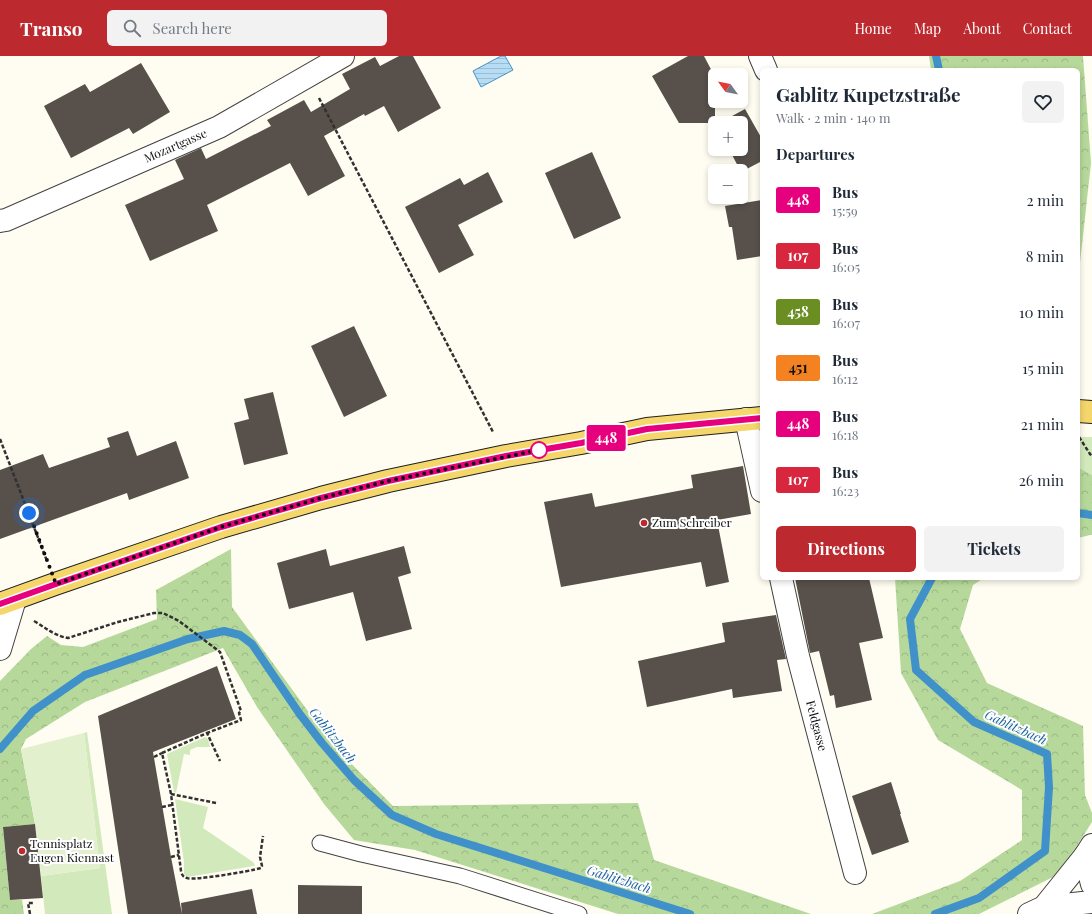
<!DOCTYPE html>
<html lang="en">
<head>
<meta charset="utf-8">
<style>
	:root { --surface:#fff; --page:#f2f2f3; --text:#1f2937; --muted:#747a83; --accent:#bc292e }
	body { margin:0; font-family:"Playfair Display",serif; background:var(--page); color:var(--text); height:100vh; display:flex; flex-direction:column; font-size:15px; white-space:nowrap }
	* { box-sizing:border-box; margin:0 }
	p { font-size:13px; color:var(--muted) }
	.icon { flex:none; width:22px; height:22px; fill:none; stroke:currentColor; stroke-width:2; stroke-linecap:round; stroke-linejoin:round }
	.map { position:relative; flex:1; overflow:hidden }
	.side { position:absolute; left:760px; top:12px; width:320px; height:512px; display:flex; flex-direction:column; background:var(--surface); border-radius:6px; box-shadow:0 2px 6px #0003 }
	.side>* { flex:none }
	.badge { padding:0 8px; border-radius:3px; font-size:14px; line-height:26px }
	.needle { width:26px; rotate:303deg }
	.tools { position:absolute; left:708px; top:12px; display:grid; gap:8px }
	.tools a { display:grid; place-items:center; width:40px; height:40px; border-radius:6px; background:var(--surface); box-shadow:0 2px 6px #0003; font-size:20px }
	.you { position:absolute; width:20px; height:20px; margin:-10px; border:3px solid #fff; border-radius:50%; background:#1a73e8; box-shadow:0 0 0 6px #1a73e833 }
	.map>.badge { position:absolute; translate:-50% -50%; box-shadow:0 0 0 2px #fff }
	h2 { padding:0 16px; font-size:15px; line-height:36px }
	.round { display:grid; place-items:center; flex:none; width:42px; height:42px; border-radius:6px; background:var(--page) }
	.head { display:flex; align-items:center; justify-content:space-between; height:68px; padding:0 16px }
	h1 { font-size:19px; font-weight:700; line-height:30px }
	.action { display:flex; gap:8px; margin-top:auto; padding:8px 16px }
	.action a { flex:1; height:46px; border-radius:6px; background:var(--accent); color:#fff; font-size:16px; font-weight:700; line-height:46px; text-align:center }
	.action a+a { background:var(--page); color:var(--text) }
	ul { padding:0; list-style:none }
	li { display:flex; align-items:center; gap:12px; height:56px; padding:0 16px }
	li div { flex:1 }
	li b { display:block; font-size:15px }
	li em { font-style:normal }
	li .badge { min-width:44px; font-weight:700; text-align:center }
	header { display:flex; align-items:center; gap:24px; box-sizing:border-box; height:56px; padding:0 20px; background:var(--accent); color:#fff }
	header strong { font-size:19px }
	nav { display:flex; gap:22px; margin-inline-start:auto; font-size:14px }
	.search { width:280px; height:36px; background:var(--page); display:flex; align-items:center; gap:10px; box-sizing:border-box; padding:0 14px; border-radius:6px; color:var(--muted); font-size:15px }
	.map>svg:first-child { display:block }
</style>
</head>
<body>
<header>
<strong>Transo</strong>
<div class="search"><svg class="icon" aria-label="search" viewBox="0 0 24 24"><circle cx="10" cy="10" r="6"/><path d="M15 15l6 6"/></svg>Search here</div>
<nav><a>Home</a><a>Map</a><a>About</a><a>Contact</a></nav>
</header>
<div class="map">
<svg width="1092" height="858" viewBox="0 0 1092 858">
	<defs>
		<pattern id="forest-crowns" width="20" height="18" patternUnits="userSpaceOnUse"><rect width="20" height="18" fill="#b6d99b"/><path d="M2 6a3 3 0 1 1 6 0M12 15a3 3 0 1 1 6 0" fill="none" stroke="#9bb984"/></pattern>
		<pattern id="water-rules" width="6" height="5" patternUnits="userSpaceOnUse"><rect width="6" height="5" fill="#b7ddf5"/><path d="M0 2.5h6" fill="none" stroke="#9cbcd1"/></pattern>
	</defs>
	<rect width="100%" height="100%" fill="#fffcf1"/>
	<path fill="#d2e9bb" d="M1078,381H1092V419L1078,411Z
		M87,676L112,858H45L41,820L100,812L84,677Z
		M205,681L208,683L210,691H197L190,694V699L184,698L176,737L174,736L167,698Z
		M175,743L208,751L203,772L253,806L255,809L254,810L187,821L184,818V806Z"/>
	<path fill="url(#forest-crowns)" d="M929,0H1083L1091,107L1078,225V14H931Z
		M1078,411L1092,419V479H1090L1078,482Z
		M231,493L232,551L332,688L393,750L638,747L654,804L811,858H618L415,794L354,784L324,748L257,651L223,592L85,646L26,683L21,693L35,768L3,771L10,844H22L24,858H0V625L31,593L47,580L61,589L83,591L157,563L156,534Z
		M895,522H984L973,529L960,573L987,627L1083,670L1085,739L1092,757V766L1059,818L979,858H872L960,825L1022,784V734L938,684L901,617Z"/>
	<path fill="#e3f0cd" d="M84,677L100,812L41,820L35,768L21,693Z"/>
	<path fill="url(#water-rules)" stroke="#4091ca" d="M501,0H505L513,14L481,31L473,15Z"/>
	<g fill="none" stroke-linecap="round" stroke-linejoin="round">
		<path stroke="#4091ca" stroke-width="8" d="M936,0L939,14
			M1078,457L1092,459
			M932,522L910,563L916,614L974,666L1047,698L1049,731L1045,795L979,842L935,858
			M0,693L33,655L85,619L188,583L224,575L240,579L252,588L299,657L322,687L354,724L392,759L436,778L690,858"/>
	</g>
	<path fill="#57504b" d="M399,0H413L441,52L398,76L384,50L365,60L364,58L324,80L345,120L308,140L290,107L207,149L218,175L150,205L125,149L184,123L175,104L201,92L206,103L271,70L267,64L304,44L311,56L350,33L342,18L375,1L380,10Z
		M688,0H704L715,21V67H679L652,20Z
		M141,7L170,56L133,78L129,72L71,102L44,50L85,28L90,36Z
		M745,53L762,83V105L741,116L729,93H741V67H719Z
		M592,96L621,162L574,183L545,117Z
		M488,116L503,146L458,169L474,199L439,217L405,151L460,122L464,129Z
		M762,144V200L737,204L732,171H729L725,150Z
		M354,270L387,340L344,361L311,290Z
		M273,336L288,398L244,409L234,367L249,363L244,343Z
		M128,375L137,400L176,385L189,422L129,444L127,437L0,483V414L43,398L49,412L110,391L107,382Z
		M743,410L751,458L717,464L729,526L706,531L701,506L561,531L544,446L592,437L595,451L693,432L691,419Z
		M404,490L411,517L398,521L412,573L366,585L353,536L289,553L277,507L326,493L330,510Z
		M795,522H869L883,582L859,587L872,644L836,652L834,639L830,640L819,595L810,597Z
		M776,559L786,603L777,604L782,635L733,642L732,633L647,651L638,605L725,586L722,567Z
		M217,610L236,663L153,696L171,801L182,858H128L98,660Z
		M891,726L901,758H900L909,786L872,799L852,740Z
		M35,768L43,842L10,844L3,771Z
		M298,829L362,830V858H298Z
		M252,833L257,858H182L181,847Z"/>
	<g fill="none" stroke-linecap="round" stroke-linejoin="round">
		<defs>
			<path id="lane" d="M320,787L361,798L460,820L579,858"/>
			<g id="street">
				<path d="M760,0L766,14"/>
				<path id="s1" d="M0,165L6,164L219,71L343,0"/>
				<path d="M746,363L762,435"/>
				<path id="s2" d="M781,522L798,600L855,817"/>
				<path d="M0,593L15,543"/>
				<path d="M1085,800L1092,828"/>
				<path d="M1044,851L1092,846"/>
				<path d="M1029,858L1044,851L1085,800L1092,789"/>
			</g>
			<path id="primary" d="M1078,355L1092,356
				M0,548L55,528L221,471L321,442L388,425L506,400L581,387L647,373L762,362"/>
		</defs>
		<use href="#lane" stroke="#424242" stroke-width="17"/>
		<use href="#street" stroke="#424242" stroke-width="24"/>
		<use href="#primary" stroke="#202020" stroke-width="24"/>
		<path stroke="#313131" stroke-width="2.5" stroke-dasharray="4 2" stroke-linecap="butt" d="M319,42L493,376
			M1079,381L1090,398L1092,400
			M0,383L47,505
			M34,565C46,572 55,580 68,582L118,566L154,557H163L179,565L220,596L241,655L239,657L241,664L207,677
			M154,701L162,697
			M171,738L162,697L207,677L220,705
			M216,747L171,738L181,815C182,819 183,821 187,822C193,825 251,815 261,812L262,810L260,801L263,780
			M162,751L172,749
			M171,801L179,799
			M30,858L28,847H34"/>
		<use href="#lane" stroke="#fff" stroke-width="15"/>
		<use href="#street" stroke="#fff" stroke-width="22"/>
		<use href="#primary" stroke="#f5d66b" stroke-width="22"/>
	</g>
	<g fill="none" stroke-linecap="round" stroke-linejoin="round">
		<defs>
			<path id="line" d="M0,548L56,528L221,471L321,442L388,425L506,400L581,387L647,373L762,362"/>
		</defs>
		<use href="#line" stroke="#fff" stroke-width="9"/>
		<use href="#line" stroke="#e6007e" stroke-width="6"/>
		<path stroke="#0f0f0f" stroke-width="4" stroke-dasharray="0 7.2" d="M29,457L56,528L221,471L321,442L388,425L539,394"/>
	</g>
	<circle fill="#fff" stroke="#e6007e" stroke-width="2" cx="539" cy="394" r="8"/>
	<g fill="#bc292e" stroke="#fff" stroke-width="1.5">
		<circle cx="644" cy="467" r="4"/>
		<circle cx="22" cy="795" r="4"/>
	</g>
	<g text-anchor="middle" stroke-width="4" stroke-linejoin="round" paint-order="stroke">
		<g font-size="12" fill="#0f0f0f" stroke="#fff">
			<text dy="4" stroke="none"><textPath href="#s1" startOffset="191">Mozartgasse</textPath></text>
			<text dy="4" stroke="none"><textPath href="#s2" startOffset="152">Feldgasse</textPath></text>
		</g>
		<g font-size="12" fill="#0f0f0f" stroke="#fff" text-anchor="start">
			<text x="652" y="471">Zum Schreiber</text>
			<text x="30" y="792">Tennisplatz<tspan x="30" dy="14">Eugen Kiennast</tspan></text>
		</g>
		<g font-size="13" font-style="italic" fill="#1a639e" stroke="#fff">
			<text transform="translate(1016 671) rotate(24)" y="5">Gablitzbach</text>
			<text transform="translate(333 679) rotate(52)" y="5">Gablitzbach</text>
			<text transform="translate(619 823) rotate(17)" y="5">Gablitzbach</text>
		</g>
	</g>
</svg>
<div class="tools">
<a><svg class="needle" viewBox="-14 -14 28 28"><path d="M0-13l5 13h-10z" fill="#e53935"/><path d="M0 13l5-13h-10z" fill="#747a83"/></svg></a>
<a>+</a>
<a>−</a>
</div>
<div class="you" style="left:29px;top:457px"></div>
<b class="badge" style="left:606px;top:382px;background:#e6007e;color:#fff">448</b>
<section class="side">
<div class="head"><div><h1>Gablitz Kupetzstraße</h1><p>Walk · 2 min · 140 m</p></div><a class="round"><svg class="icon" aria-label="heart" viewBox="0 0 24 24"><path d="M12 20l-8-8c-3-5 5-10 8-4 3-6 11-1 8 4z"/></svg></a></div>
<h2>Departures</h2>
<ul>
<li><span class="badge" style="background:#e6007e;color:#fff">448</span><div><b>Bus</b><p>15:59</p></div><em>2 min</em></li>
<li><span class="badge" style="background:#d7263d;color:#fff">107</span><div><b>Bus</b><p>16:05</p></div><em>8 min</em></li>
<li><span class="badge" style="background:#6b8e23;color:#fff">458</span><div><b>Bus</b><p>16:07</p></div><em>10 min</em></li>
<li><span class="badge" style="background:#f58220;color:#111">451</span><div><b>Bus</b><p>16:12</p></div><em>15 min</em></li>
<li><span class="badge" style="background:#e6007e;color:#fff">448</span><div><b>Bus</b><p>16:18</p></div><em>21 min</em></li>
<li><span class="badge" style="background:#d7263d;color:#fff">107</span><div><b>Bus</b><p>16:23</p></div><em>26 min</em></li>
</ul>
<div class="action"><a>Directions</a><a>Tickets</a></div>
</section>
</div>
</body>
</html>
